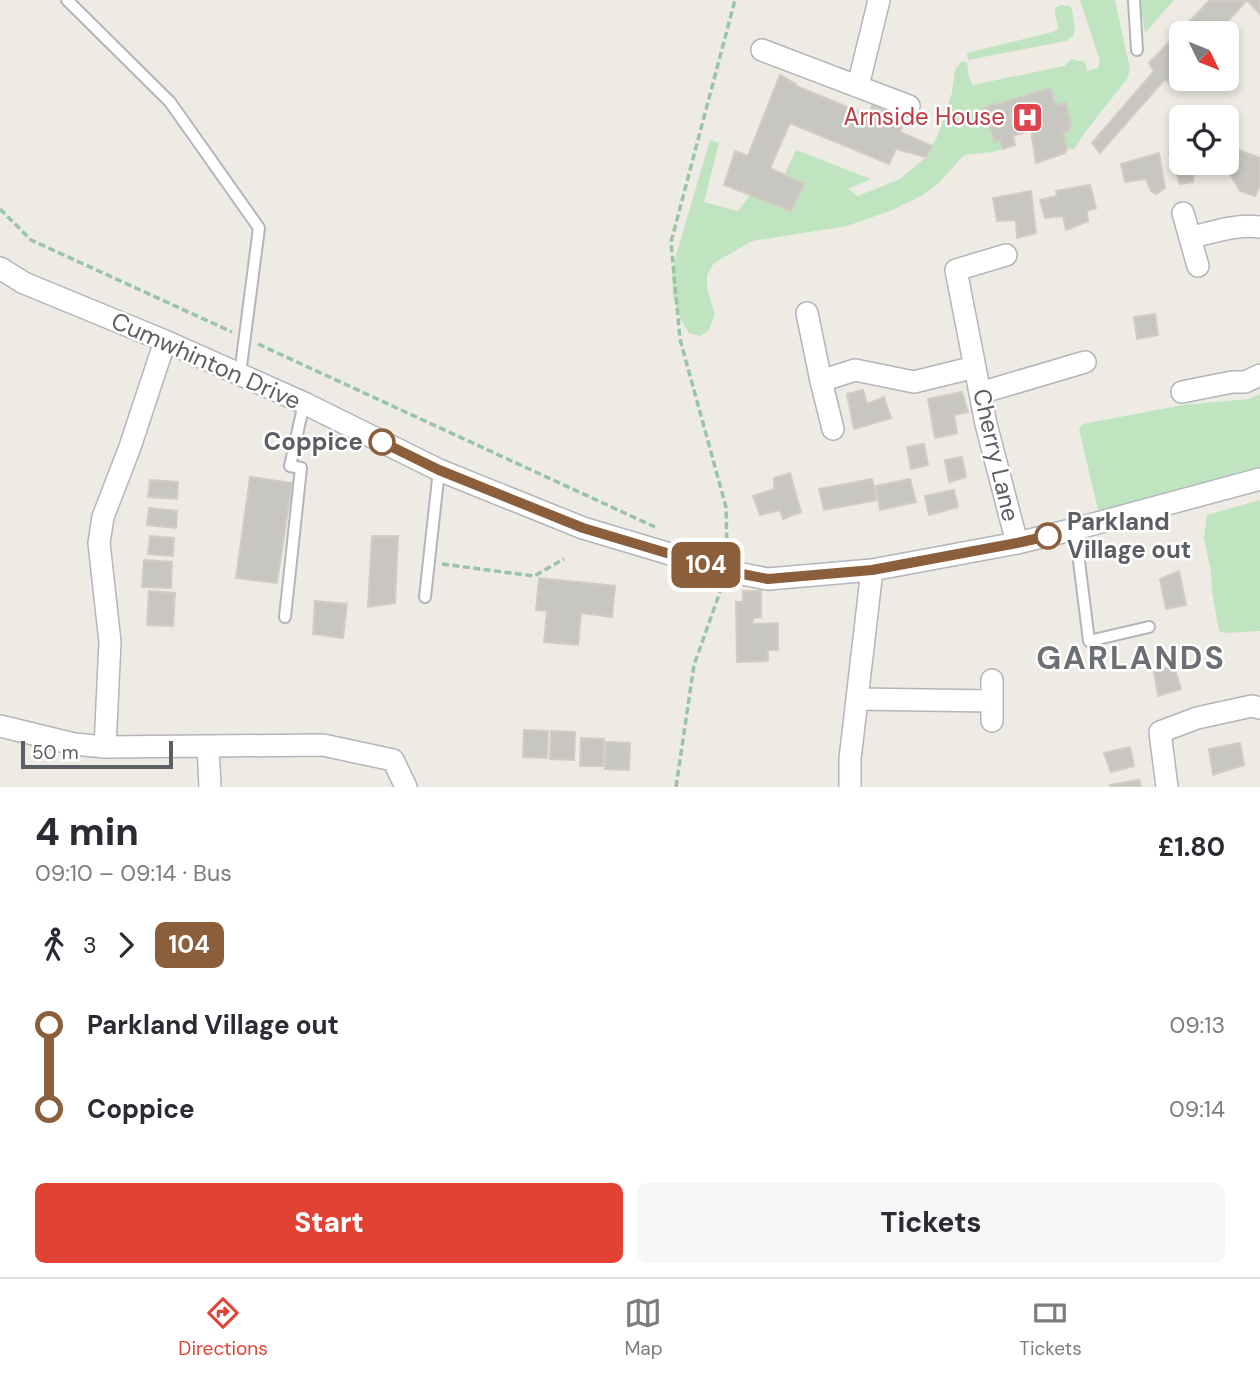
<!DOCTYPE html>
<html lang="en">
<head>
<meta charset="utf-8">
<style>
	:root { --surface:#fff; --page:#f7f7f7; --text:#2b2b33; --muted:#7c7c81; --line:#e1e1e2; --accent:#e24234 }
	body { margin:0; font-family:"DM Sans",sans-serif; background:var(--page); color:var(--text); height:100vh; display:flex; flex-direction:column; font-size:26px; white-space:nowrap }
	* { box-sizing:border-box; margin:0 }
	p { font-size:23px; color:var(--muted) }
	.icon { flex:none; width:38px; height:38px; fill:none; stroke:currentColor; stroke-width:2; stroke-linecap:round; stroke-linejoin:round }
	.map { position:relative; height:787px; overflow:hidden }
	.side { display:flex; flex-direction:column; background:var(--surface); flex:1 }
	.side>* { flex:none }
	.badge { padding:0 14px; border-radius:10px; font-size:24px; line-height:46px }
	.needle { width:46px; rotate:133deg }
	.buttons { position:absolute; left:1169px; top:21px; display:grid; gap:14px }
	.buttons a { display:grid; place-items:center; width:70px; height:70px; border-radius:10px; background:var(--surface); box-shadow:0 4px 10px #0003; font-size:35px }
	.scale { position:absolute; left:21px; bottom:18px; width:152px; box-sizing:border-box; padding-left:7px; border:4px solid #5b5e63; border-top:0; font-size:19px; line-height:24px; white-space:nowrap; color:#5b5e63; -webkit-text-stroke:5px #fff; paint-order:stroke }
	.map>.badge { position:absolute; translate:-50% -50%; box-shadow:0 0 0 4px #fff }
	.legs { display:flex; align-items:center; gap:10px; height:77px; padding:0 35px; font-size:23px }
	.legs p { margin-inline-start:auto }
	.headline { display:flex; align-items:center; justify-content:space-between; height:119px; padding:0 35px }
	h1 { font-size:38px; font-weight:800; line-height:52px }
	.button { display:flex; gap:14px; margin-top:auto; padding:14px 35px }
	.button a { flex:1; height:80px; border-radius:10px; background:var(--accent); color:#fff; font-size:28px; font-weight:800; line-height:80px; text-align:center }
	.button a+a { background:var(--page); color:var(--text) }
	ul { padding:0 35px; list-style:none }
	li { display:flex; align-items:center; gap:24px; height:84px; font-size:26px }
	li i { display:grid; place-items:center; width:10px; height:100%; margin:0 9px; background:currentColor }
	li i::after { content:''; width:18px; height:18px; margin:-9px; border:5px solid; border-radius:50%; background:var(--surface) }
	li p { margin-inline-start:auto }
	li:first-child i { background:linear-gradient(#0000 50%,currentColor 0) }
	li:last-child i { background:linear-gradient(currentColor 50%,#0000 0) }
	.menu { display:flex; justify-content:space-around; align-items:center; height:98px; border-top:2px solid var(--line); background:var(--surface); font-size:19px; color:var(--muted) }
	.menu a { display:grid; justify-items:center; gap:4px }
	.menu .on { color:var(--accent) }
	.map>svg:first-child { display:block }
</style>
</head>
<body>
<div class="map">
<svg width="1260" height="787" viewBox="0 0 1260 787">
	<rect width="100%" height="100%" fill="#edebe3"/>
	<path fill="#c0e4c0" d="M1080,0H1115L1130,69L1127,79L1086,131L1074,149H1067L1063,133L1069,131L1071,125L1066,104L1055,105L1050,88L984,108L996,142L1000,140L1003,149L992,152L964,155L939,183L921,196L890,211L847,226L752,241L714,263L707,275V288L715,315L708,331L700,336L689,333L680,318L673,296L672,269L710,140L719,143L704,202L738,211L750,195L791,211L784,176L796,150L871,179L848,189L858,196L900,179L926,157L937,137L952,93L955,70L962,61L967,63L969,78L973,85L1064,66L1072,59C1082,64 1085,56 1087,71L1098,68L1100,61Z
		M1140,0H1174L1145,33Z
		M1061,5L1069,6L1072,9L1075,30L1073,36L1066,41L968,60L967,53L1052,32L1058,29C1058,21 1054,16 1055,8Z
		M1260,394V476L1098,510L1079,429L1083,424L1183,405L1248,399Z
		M1260,500V631L1224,633L1219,631L1212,591L1211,572L1204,538L1207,515Z"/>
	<path fill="#c8c6c0" stroke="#d2ccc1" stroke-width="2" d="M1210,0H1260V14L1247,0L1217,33H1181V72L1170,84L1165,79L1100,153L1092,143L1154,71L1149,63Z
		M780,75L796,84V86L867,115L872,106L889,112L887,117L904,122L900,132L932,146L926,157L896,149L889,164L790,123L770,168L804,184L791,211L724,185L735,151L748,156Z
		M1051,88L1055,105L1066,103L1071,125L1069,131L1063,133L1067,149L1065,153L1036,163L1031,130L1013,136L1015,145L1003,149L1000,140L995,142L983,108Z
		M1181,148V163H1208L1194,167L1193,182L1180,184L1169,152Z
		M1233,148L1260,158V185L1255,196L1240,191L1227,169Z
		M1159,153L1165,188L1156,194L1151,191L1146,179L1125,182L1121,164Z
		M1090,185L1096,208L1087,211L1088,221L1066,230L1063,216L1045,218L1040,200L1057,196L1056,191Z
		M1031,191L1036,233L1017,238L1016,220L997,221L993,198Z
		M1155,314L1158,335L1137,339L1134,317Z
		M863,390L867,404L884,397L891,418L854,429L847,394Z
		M962,392L968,412L954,415L957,433L935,438L928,399Z
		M924,444L928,465L911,469L907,447Z
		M962,457L966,477L949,482L945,460Z
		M790,473L801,512L783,519L780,510L760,515L753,496L774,489V478Z
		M250,477L292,483L277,583L236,578Z
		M872,479L877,500L824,510L819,489Z
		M910,479L916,502L880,510L876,486Z
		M150,480L178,482L177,499L148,497Z
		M954,490L958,507L929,515L925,496Z
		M149,508L177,511L176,528L147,525Z
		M150,536L174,538L173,556L148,554Z
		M372,536H398L395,603L368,607Z
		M144,560L172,562L171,588L142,587Z
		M1179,571L1186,605L1166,609L1160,579Z
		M539,578L615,586L612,617L581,613L578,645L544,642L547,611L536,610Z
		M149,591L175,593L173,626L147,625Z
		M743,591H761V617L753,618V624L778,623V650H768V661L737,662L736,602H743Z
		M315,601L347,604L343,638L313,634Z
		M1174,666L1181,689L1158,696L1154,672Z
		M524,730L548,731L547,758L523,757Z
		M551,731L575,732L574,760L550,759Z
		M581,738L604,739L603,766H580Z
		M606,742L630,743L629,770L605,769Z
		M1240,743L1244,765L1213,775L1209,749Z
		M1130,747L1134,766L1111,772L1104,753Z
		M1139,780L1141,787H1111L1110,785Z"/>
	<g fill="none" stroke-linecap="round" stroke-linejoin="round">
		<defs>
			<path id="lane" d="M67,0L170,102L259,228L240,374
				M1134,0L1137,50
				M1075,529L1089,641L1149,627
				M425,597L439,470
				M285,617L301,468L290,466L304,403"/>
			<path id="street" d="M762,50L909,106
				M858,86L879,0
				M1183,213L1198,266
				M1190,238C1213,232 1235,224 1260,227
				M1006,255L956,270L986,424L1017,543
				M0,268L24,283L165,341L304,403L439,470L583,528L727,571L768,579L872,570L1017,543L1075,529L1260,479
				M807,313L821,381
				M1182,392L1232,382H1245L1260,375
				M980,393L1085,362
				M833,429L821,381L855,370L914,382L975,367
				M857,699L992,701
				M992,721V680
				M0,726L74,744L105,747L323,745L393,760L406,787
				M208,746L210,787
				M105,747L110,642L99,543L103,517L130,447L165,341
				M850,787V759L872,570
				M1167,787L1160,732L1197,718L1252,706L1260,708"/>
		</defs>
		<use href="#lane" stroke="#b3b5ba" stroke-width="14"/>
		<use href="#street" stroke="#b3b5ba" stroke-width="24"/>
		<path stroke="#9ac4a6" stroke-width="3.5" stroke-dasharray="7 3.5" stroke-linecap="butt" d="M0,209L31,240L232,332
			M258,344L655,527
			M727,550L726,507L680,339L671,242L735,0
			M442,564L534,576L564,559
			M676,787L694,665L721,589"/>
		<use href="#lane" stroke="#fff" stroke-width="10"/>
		<use href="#street" stroke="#fff" stroke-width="21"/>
	</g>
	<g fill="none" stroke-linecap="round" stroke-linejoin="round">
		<defs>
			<path id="line-1" d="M382,442L439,470L583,528L727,571L768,579L872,570L1017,543L1048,536"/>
		</defs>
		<use href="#line-1" stroke="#fff" stroke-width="16"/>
		<use href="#line-1" stroke="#8b5e3c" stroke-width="10"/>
	</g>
	<defs>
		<symbol id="hospital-square" viewBox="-11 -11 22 22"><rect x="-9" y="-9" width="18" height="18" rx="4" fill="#e0444e" stroke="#fff"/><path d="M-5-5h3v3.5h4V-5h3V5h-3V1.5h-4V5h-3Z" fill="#fff"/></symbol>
	</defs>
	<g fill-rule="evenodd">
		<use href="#hospital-square" x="1010" y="100" width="35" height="35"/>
	</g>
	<g fill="#fff" stroke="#8b5e3c" stroke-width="3.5">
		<circle cx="382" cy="442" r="12"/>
		<circle cx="1048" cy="536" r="12"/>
	</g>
	<g text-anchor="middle" stroke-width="5" stroke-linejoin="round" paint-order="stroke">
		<g font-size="24" fill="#be3a42" stroke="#fff" text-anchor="end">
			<text x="1005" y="125">Arnside House</text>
		</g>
		<g font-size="24" fill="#5b5e63" stroke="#fff">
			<text transform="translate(206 361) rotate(24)" y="8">Cumwhinton Drive</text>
			<text transform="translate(996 455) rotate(77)" y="8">Cherry Lane</text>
		</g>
		<g font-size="24" font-weight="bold" fill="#5b5e63" stroke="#fff" text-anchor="end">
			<text x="363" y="450">Coppice</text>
			<text x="1067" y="530" text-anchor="start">Parkland<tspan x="1067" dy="28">Village out</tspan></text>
		</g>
		<g font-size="32" font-weight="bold" letter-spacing="2" fill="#6c7075" stroke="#fff">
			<text x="1131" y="669">GARLANDS</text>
		</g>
	</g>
</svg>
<div class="buttons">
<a><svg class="needle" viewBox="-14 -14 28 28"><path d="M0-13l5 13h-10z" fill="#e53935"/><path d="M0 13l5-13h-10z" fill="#7c7c81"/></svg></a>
<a><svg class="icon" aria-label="locate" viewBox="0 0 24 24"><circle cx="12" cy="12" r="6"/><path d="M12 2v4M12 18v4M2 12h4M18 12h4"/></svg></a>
</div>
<div class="scale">50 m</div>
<b class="badge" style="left:706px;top:565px;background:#8b5e3c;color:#fff">104</b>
</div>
<section class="side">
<div class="headline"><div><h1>4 min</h1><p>09:10 – 09:14 · Bus</p></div><b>£1.80</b></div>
<div class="legs"><svg class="icon" aria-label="walk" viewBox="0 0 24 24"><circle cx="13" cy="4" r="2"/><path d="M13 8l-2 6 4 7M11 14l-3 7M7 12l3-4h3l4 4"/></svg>3<svg class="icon" aria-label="forward" viewBox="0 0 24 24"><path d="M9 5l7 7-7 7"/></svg><b class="badge" style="background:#8b5e3c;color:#fff">104</b></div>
<ul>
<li><i style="color:#8b5e3c"></i><b>Parkland Village out</b><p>09:13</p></li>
<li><i style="color:#8b5e3c"></i><b>Coppice</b><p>09:14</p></li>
</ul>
<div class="button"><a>Start</a><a>Tickets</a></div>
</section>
<nav class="menu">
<a class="on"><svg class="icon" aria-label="directions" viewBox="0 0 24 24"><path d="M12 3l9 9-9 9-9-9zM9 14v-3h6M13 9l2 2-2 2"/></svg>Directions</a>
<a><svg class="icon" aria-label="map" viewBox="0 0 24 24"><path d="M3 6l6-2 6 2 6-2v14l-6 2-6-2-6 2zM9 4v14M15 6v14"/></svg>Map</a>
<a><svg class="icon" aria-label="tickets" viewBox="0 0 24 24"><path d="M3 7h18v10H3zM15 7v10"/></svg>Tickets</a>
</nav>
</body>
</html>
